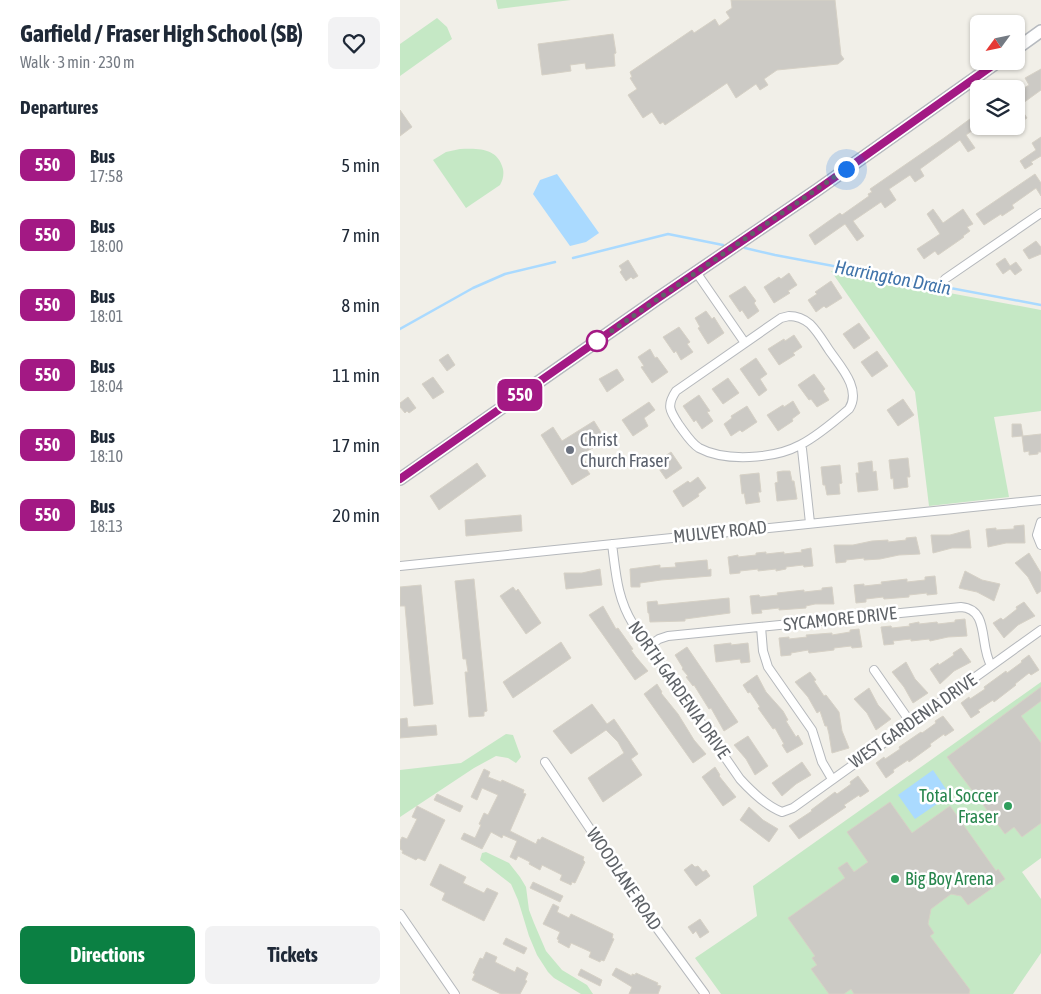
<!DOCTYPE html>
<html lang="en">
<head>
<meta charset="utf-8">
<style>
	:root { --surface:#fff; --page:#f2f2f3; --text:#1f2937; --muted:#747a83; --accent:#0b8043 }
	body { margin:0; font-family:"Asap Condensed",sans-serif; background:var(--page); color:var(--text); height:100vh; display:flex; flex-direction:column; font-size:19px; white-space:nowrap }
	* { box-sizing:border-box; margin:0 }
	p { font-size:16px; color:var(--muted) }
	.icon { flex:none; width:28px; height:28px; fill:none; stroke:currentColor; stroke-width:2; stroke-linecap:round; stroke-linejoin:round }
	.map { position:relative; flex:1; overflow:hidden }
	.panel { display:flex; flex-direction:column; background:var(--surface); width:400px }
	.panel>* { flex:none }
	.badge { padding:0 10px; border-radius:8px; font-size:18px; line-height:32px }
	.needle { width:32px; rotate:237deg }
	.controls { position:absolute; left:570px; top:15px; display:grid; gap:10px }
	.controls a { display:grid; place-items:center; width:55px; height:55px; border-radius:8px; background:var(--surface); box-shadow:0 1px 4px #0004; font-size:25px }
	.you { position:absolute; width:25px; height:25px; margin:-12px; border:4px solid #fff; border-radius:50%; background:#1a73e8; box-shadow:0 0 0 8px #1a73e833 }
	.map>.badge { position:absolute; translate:-50% -50%; box-shadow:0 0 0 2px #fff }
	h2 { padding:0 20px; font-size:19px; line-height:45px }
	.round { display:grid; place-items:center; flex:none; width:52px; height:52px; border-radius:8px; background:var(--page) }
	.head { display:flex; align-items:center; justify-content:space-between; height:85px; padding:0 20px }
	h1 { font-size:24px; font-weight:700; line-height:38px }
	.cta { display:flex; gap:10px; margin-top:auto; padding:10px 20px }
	.cta a { flex:1; height:58px; border-radius:8px; background:var(--accent); color:#fff; font-size:20px; font-weight:700; line-height:58px; text-align:center }
	.cta a+a { background:var(--page); color:var(--text) }
	ul { padding:0; list-style:none }
	li { display:flex; align-items:center; gap:15px; height:70px; padding:0 20px }
	li div { flex:1 }
	li b { display:block; font-size:19px }
	li em { font-style:normal }
	li .badge { min-width:55px; font-weight:700; text-align:center }
	main { display:flex; flex:1; min-height:0 }
	.map>svg:first-child { display:block }
</style>
</head>
<body>
<main>
<section class="panel">
<div class="head"><div><h1>Garfield / Fraser High School (SB)</h1><p>Walk · 3 min · 230 m</p></div><a class="round"><svg class="icon" aria-label="heart" viewBox="0 0 24 24"><path d="M12 20l-8-8c-3-5 5-10 8-4 3-6 11-1 8 4z"/></svg></a></div>
<h2>Departures</h2>
<ul>
<li><span class="badge" style="background:#a31984;color:#fff">550</span><div><b>Bus</b><p>17:58</p></div><em>5 min</em></li>
<li><span class="badge" style="background:#a31984;color:#fff">550</span><div><b>Bus</b><p>18:00</p></div><em>7 min</em></li>
<li><span class="badge" style="background:#a31984;color:#fff">550</span><div><b>Bus</b><p>18:01</p></div><em>8 min</em></li>
<li><span class="badge" style="background:#a31984;color:#fff">550</span><div><b>Bus</b><p>18:04</p></div><em>11 min</em></li>
<li><span class="badge" style="background:#a31984;color:#fff">550</span><div><b>Bus</b><p>18:10</p></div><em>17 min</em></li>
<li><span class="badge" style="background:#a31984;color:#fff">550</span><div><b>Bus</b><p>18:13</p></div><em>20 min</em></li>
</ul>
<div class="cta"><a>Directions</a><a>Tickets</a></div>
</section>
<div class="map">
<svg width="641" height="994" viewBox="0 0 641 994">
	<rect width="100%" height="100%" fill="#f1efe8"/>
	<path fill="#c5e8c5" d="M96,0H171L98,9Z
		M37,18L47,27L52,39L0,76V44Z
		M60,149C79,148 98,148 103,169C104,175 103,180 100,185L66,208L33,160L46,152Z
		M431,271L641,310V411L594,417L609,497L529,506L515,392Z
		M641,682V858L622,872L641,899V953L613,994H321L295,958L357,916L353,886Z
		M106,734L113,735L121,757L116,763L108,758L96,756L74,768L0,817V770L61,763Z
		M86,852L109,863L120,877L126,887L129,910L134,923L146,951L162,970L187,985L193,994H181L154,978L148,972L137,955L129,936L118,900L111,884L80,860L82,853Z"/>
	<path fill="#aadaff" d="M157,174L199,233L186,242L170,246L133,194L140,180Z
		M533,770L550,795L515,819L498,795Z"/>
	<g fill="none" stroke-linecap="round" stroke-linejoin="round">
		<path stroke="#aadaff" stroke-width="2.5" d="M345,248L375,255L641,305
			M173,258L268,234L323,245
			M0,329L73,288L105,274L155,262"/>
	</g>
	<path fill="#cccac5" stroke="#d6d1c6" d="M331,0H435L441,55L444,59L438,64L377,70L364,79L368,85L360,90L356,84L336,98L327,83L265,125L263,122L260,124L252,112L243,118L228,95L237,89L230,78L232,77L230,72L292,30L294,33L315,19L319,26L330,18L326,12L332,8Z
		M213,34L216,53L214,54L215,66L186,69L185,63L170,65L171,71L142,75L138,44Z
		M641,69V90L619,106L627,118L616,125V93L629,85L625,78Z
		M0,110L12,127L0,136Z
		M574,116L579,123V126L566,135L575,148L568,152L560,140L520,169L524,176L515,182L510,175L489,189L496,200L485,208L481,202L453,221L464,236L457,241L445,224L415,245L409,235L440,213L442,215L469,196L468,194L472,192L470,189L544,138Z
		M641,137V156L631,162L633,164L625,169L620,161L636,150L632,143Z
		M635,174L641,183V196L636,188L612,205L614,208L602,216L601,214L584,225L576,214Z
		M533,209L543,223L563,209L573,224L567,227L570,231L563,236L564,237L538,255L535,251L524,259L517,249L540,234L527,214Z
		M636,241L641,247V254L629,259L623,250Z
		M605,258L610,266L616,262L622,270L615,275L610,269L603,274L596,264Z
		M228,260L238,276L233,279L231,277L226,281L220,272L222,270L219,266Z
		M389,273L397,285L388,291L390,293L374,303L364,287L379,277L381,279Z
		M431,281L442,298L426,308L424,306L416,312L408,300L417,294L415,292Z
		M345,286L356,301L354,303L359,311L348,319L342,310L340,312L329,296Z
		M306,311L312,319L314,317L324,333L308,344L298,328L300,327L295,318Z
		M459,323L470,338L454,349L443,334Z
		M279,327L290,342L287,344L293,352L281,360L276,351L274,353L263,337Z
		M394,335L402,347L393,353L395,355L379,365L368,349L384,339L385,341Z
		M250,349L255,358L257,357L268,372L252,383L241,367L244,366L238,357Z
		M477,351L488,366L472,377L461,362Z
		M48,354L55,365L47,371L39,360Z
		M356,358L367,374L360,379L367,390L359,396L340,369Z
		M217,369L224,380L207,392L199,379Z
		M414,374L425,389L423,391L429,400L417,407L411,399L409,400L398,385Z
		M33,377L44,392L33,399L22,384Z
		M328,378L339,393L323,404L312,389Z
		M299,395L310,411L307,412L313,421L302,429L296,420L294,422L283,406Z
		M8,397L16,408L9,413L7,411L5,413L0,407V403Z
		M503,399L514,415L498,426L487,410Z
		M393,401L400,413L392,419L393,421L378,431L367,415L383,405L384,407Z
		M249,402L255,410L244,418L248,426L233,436L222,420Z
		M347,406L357,422L342,432L340,430L331,436L324,424L332,418L331,416Z
		M194,421L204,437L197,441L199,444L181,455L187,464L184,466L190,474L172,485L141,435L153,427L162,441Z
		M612,424H621L623,436L641,434V452H638V454L629,455V451L624,452L622,436L612,437Z
		M271,452L282,468L266,479L255,463Z
		M508,458L510,477H507L508,487L494,489L493,478L491,479L489,460Z
		M472,461L473,472L476,471L478,490L458,492L456,473H459L458,463Z
		M77,463L86,476L39,510L30,496Z
		M440,465L442,483L439,484L440,494L427,495L425,485H423L421,467Z
		M383,471H390L392,481H394L397,499L377,501L375,483L378,482L377,472Z
		M359,473L361,492H358L360,502L346,504L344,493L342,494L340,475Z
		M298,477L306,488L298,494L299,496L283,507L273,491L288,481L290,483Z
		M121,515L122,531L66,536L65,520Z
		M624,525L625,543H606L588,547L586,529L596,528V530L614,529V526Z
		M569,530L571,548H552L533,553L531,535H550Z
		M516,537L520,554L499,555L480,559L464,560V558L446,560V562L436,563L434,545H453L472,541L488,540V542L506,540V538Z
		M411,548L413,566L404,567L403,565L386,567V569L376,571V569L358,571V569L340,571V573L330,574L328,557L338,555V557L356,555V553L366,552V554L384,552V554L402,552L401,550Z
		M629,553L641,573V591L637,594L628,577L615,563Z
		M307,560L308,570L311,569V576L261,580L240,583V587H231L230,569L260,565V568L276,567L275,563Z
		M200,569L202,585L166,589L164,573H182Z
		M565,571L582,580L600,584L594,601L577,592L559,588Z
		M535,576L537,594L527,595V593L509,595V597L484,599L483,597L466,599V602L456,603L454,585L464,584V586L482,584L481,582L507,579V582L525,580V577Z
		M74,579L87,711L84,712V716L69,717L65,672H68L66,659H63L55,581Z
		M21,585L33,704L14,706L5,606H0V587Z
		M113,587L116,591L118,589L141,623L126,634L100,596Z
		M432,587L434,604H415L406,606V608L379,610V608L361,610L362,613L352,614L350,596L359,595L360,597L378,595L377,593L404,590V592L422,590V588Z
		M329,598L330,613L285,619V621L250,622L249,613H248L247,602L257,601L258,605Z
		M624,602L635,616L618,625L604,638L593,623L601,618L603,620L617,609L616,607Z
		M203,606L216,629L218,628L233,649L231,650L236,657L248,671L235,680L189,615Z
		M565,619L567,636L548,637L530,641L529,639L511,641V639L493,641L494,644L484,645L481,627L491,626L492,628L510,626L509,624L519,622V624L537,622L538,624L555,622V620Z
		M459,629L462,647L452,648L451,646L434,648V650L409,653L408,650L391,653V655L381,656L379,638L389,637V639L407,637L406,635L432,633V635L450,632V630Z
		M161,642L171,658L113,698L103,682Z
		M331,643V645L348,643L350,662L341,663L340,659L316,662L314,645Z
		M287,647L338,722L324,731L311,708L309,709L294,685L293,686L286,677L288,676L282,669L283,668L275,655Z
		M561,648L571,662L554,671L540,684L530,669L538,663L539,665L554,655L553,653Z
		M629,655L639,670L631,675L629,673L615,684L616,685L594,702L593,700L578,710L580,712L571,718L561,703L569,697L570,699L585,689L584,687L606,671L607,673L622,662L621,661Z
		M506,662L515,679L528,693L513,703L504,687L492,672Z
		M410,672L416,680L414,681L424,696L426,695L439,712L442,731L449,748L432,753L429,734L427,726H425L420,711L417,713L408,697L395,682Z
		M357,675L366,692L383,711L388,720L386,721L396,737L398,735L403,744L387,753L382,745L384,744L375,728L373,729L358,708L360,707L350,692L348,693L343,685Z
		M257,684L262,692L261,693L278,714L294,740L306,754L293,763L244,694Z
		M641,687V701L621,716L641,743V823L622,837L614,827L605,834L547,757Z
		M469,688L478,705L491,719L476,730L467,713L454,699Z
		M192,704L207,724L214,719L238,754L231,759L242,775L203,802L188,778L224,753L218,742L206,730L171,754L153,731Z
		M543,716L554,730L545,736L544,734L530,744L531,746L509,762L508,760L493,770L494,772L486,778L476,763L484,757L485,759L500,749L499,747L521,732L522,733L536,723L535,721Z
		M7,718L8,727L36,725L37,735L0,738V719Z
		M348,736L368,766L355,775L346,759L334,745Z
		M402,762L411,775L396,784L382,796L372,783Z
		M315,767L320,775L319,776L336,797L323,806L302,777Z
		M84,769L90,772L88,777L101,782L102,780L124,790L123,793L126,794L110,831L136,844L138,839L140,840L142,837L184,857L183,860L185,862L175,883L172,882L171,885L160,880L162,875L142,865L140,870L129,864L130,862L118,856L116,860L110,857L117,841L103,835L102,838L91,832L82,849L61,839L64,833L75,838L81,825L79,824L84,813L88,815L98,795L82,788L77,800L71,797Z
		M458,776L469,791L460,797L459,795L444,805L446,807L399,839L389,826L412,811L411,810L435,792L437,794L451,784L450,782Z
		M37,794L63,806L60,812L34,800Z
		M490,802L512,833L550,806L596,871L598,869L605,879L568,905L561,896L551,894L531,909L528,924L534,933L530,936L570,990L569,994H454L451,989L444,994H429L411,969L417,965L412,958L415,956L388,918L445,878L438,868L447,862L454,872L468,862L447,832Z
		M17,806L45,820L25,861L18,858L16,860L2,853L3,851L0,849V841L2,837L7,839L17,819L12,817Z
		M349,807L363,820L378,829L369,842L340,820Z
		M40,864L66,877L63,883L84,893L87,888L98,893L84,921L42,900L45,893L30,885Z
		M292,864L295,867L298,866L303,872L306,870L310,876L296,886L284,870Z
		M133,882L163,896L160,902L130,888Z
		M153,904L159,907L157,912L169,918L171,914L213,934L212,938L214,939L204,961L201,960L200,962L189,957L191,952L171,943L169,948L158,942L159,940L157,939L160,932L143,924Z
		M300,919L309,932L300,938L296,931L293,934L288,927Z
		M106,938L127,948L124,954L103,944Z
		M86,952L97,957L95,962L115,972L117,967L128,973L125,980L127,981L120,994H101L72,980L75,974L73,973L80,958L83,959Z
		M216,968L232,976V974L235,975L236,973L258,983L257,985L261,986L258,994H229L232,987L212,975Z
		M181,969L202,980L200,986L178,975Z"/>
	<g fill="none" stroke-linecap="round" stroke-linejoin="round">
		<defs>
			<path id="street" d="M296,272L345,343
				M545,279L641,213
				M389,316C398,316 404,319 410,324C418,332 423,341 429,350C440,366 462,389 449,409C435,421 416,437 400,445C374,459 325,462 299,448C291,443 285,433 279,425C270,411 266,406 276,391L381,318Z
				M400,445L402,449L410,523
				M641,522L637,535L641,545
				M212,544C216,574 217,598 233,624L340,779C351,791 366,806 382,812L393,808L641,630
				M0,566L641,500
				M361,627L363,651L368,667L412,730L422,762L432,779
				M249,646L259,639L268,636L561,607C590,609 579,646 591,665
				M474,670L511,723
				M145,762L256,927L305,994
				M0,914L55,994"/>
			<path id="secondary" d="M616,49L641,31
				M0,479L257,299L417,190L599,61"/>
		</defs>
		<use href="#street" stroke="#b5b8bc" stroke-width="10"/>
		<use href="#secondary" stroke="#b6babf" stroke-width="14"/>
		<use href="#street" stroke="#fff" stroke-width="8"/>
		<use href="#secondary" stroke="#fff" stroke-width="11"/>
	</g>
	<g fill="none" stroke-linecap="round" stroke-linejoin="round">
		<defs>
			<path id="line" d="M0,479L257,299L417,190L599,61"/>
		</defs>
		<use href="#line" stroke="#fff" stroke-width="11"/>
		<use href="#line" stroke="#a31984" stroke-width="8"/>
		<path stroke="#5f6368" stroke-width="5" stroke-dasharray="0 9" d="M197,341L446,169"/>
	</g>
	<circle fill="#fff" stroke="#a31984" stroke-width="2.5" cx="197" cy="341" r="10"/>
	<circle fill="#6b7280" stroke="#fff" stroke-width="2" cx="170" cy="450" r="5"/>
	<g fill="#2e9e5b" stroke="#fff" stroke-width="2">
		<circle cx="608" cy="806" r="5"/>
		<circle cx="495" cy="879" r="5"/>
	</g>
	<g text-anchor="middle" stroke-width="5" stroke-linejoin="round" paint-order="stroke">
		<g font-size="18" fill="#5b616d" stroke="#fff" text-anchor="start">
			<text x="180" y="446">Christ<tspan x="180" dy="21">Church Fraser</tspan></text>
		</g>
		<g font-size="18" fill="#5f6368" stroke="#fff">
			<text transform="translate(320 532) rotate(-6)" y="6">MULVEY ROAD</text>
			<text transform="translate(440 619) rotate(-6)" y="6">SYCAMORE DRIVE</text>
			<text transform="translate(279 690) rotate(55)" y="6">NORTH GARDENIA DRIVE</text>
			<text transform="translate(513 721) rotate(-35)" y="6">WEST GARDENIA DRIVE</text>
			<text transform="translate(224 879) rotate(56)" y="6">WOODLANE ROAD</text>
		</g>
		<g font-size="18" fill="#27864d" stroke="#fff" text-anchor="end">
			<text x="598" y="802">Total Soccer<tspan x="598" dy="21">Fraser</tspan></text>
			<text x="505" y="885" text-anchor="start">Big Boy Arena</text>
		</g>
		<g font-size="19" font-style="italic" fill="#4174aa" stroke="#fff">
			<text transform="translate(493 277) rotate(11)" y="7">Harrington Drain</text>
		</g>
	</g>
</svg>
<div class="controls">
<a><svg class="needle" viewBox="-14 -14 28 28"><path d="M0-13l5 13h-10z" fill="#e53935"/><path d="M0 13l5-13h-10z" fill="#747a83"/></svg></a>
<a><svg class="icon" aria-label="layers" viewBox="0 0 24 24"><path d="M12 4l9 5-9 5-9-5zM3 14l9 5 9-5"/></svg></a>
</div>
<div class="you" style="left:446px;top:169px"></div>
<b class="badge" style="left:120px;top:395px;background:#a31984;color:#fff">550</b>
</div>
</main>
</body>
</html>
